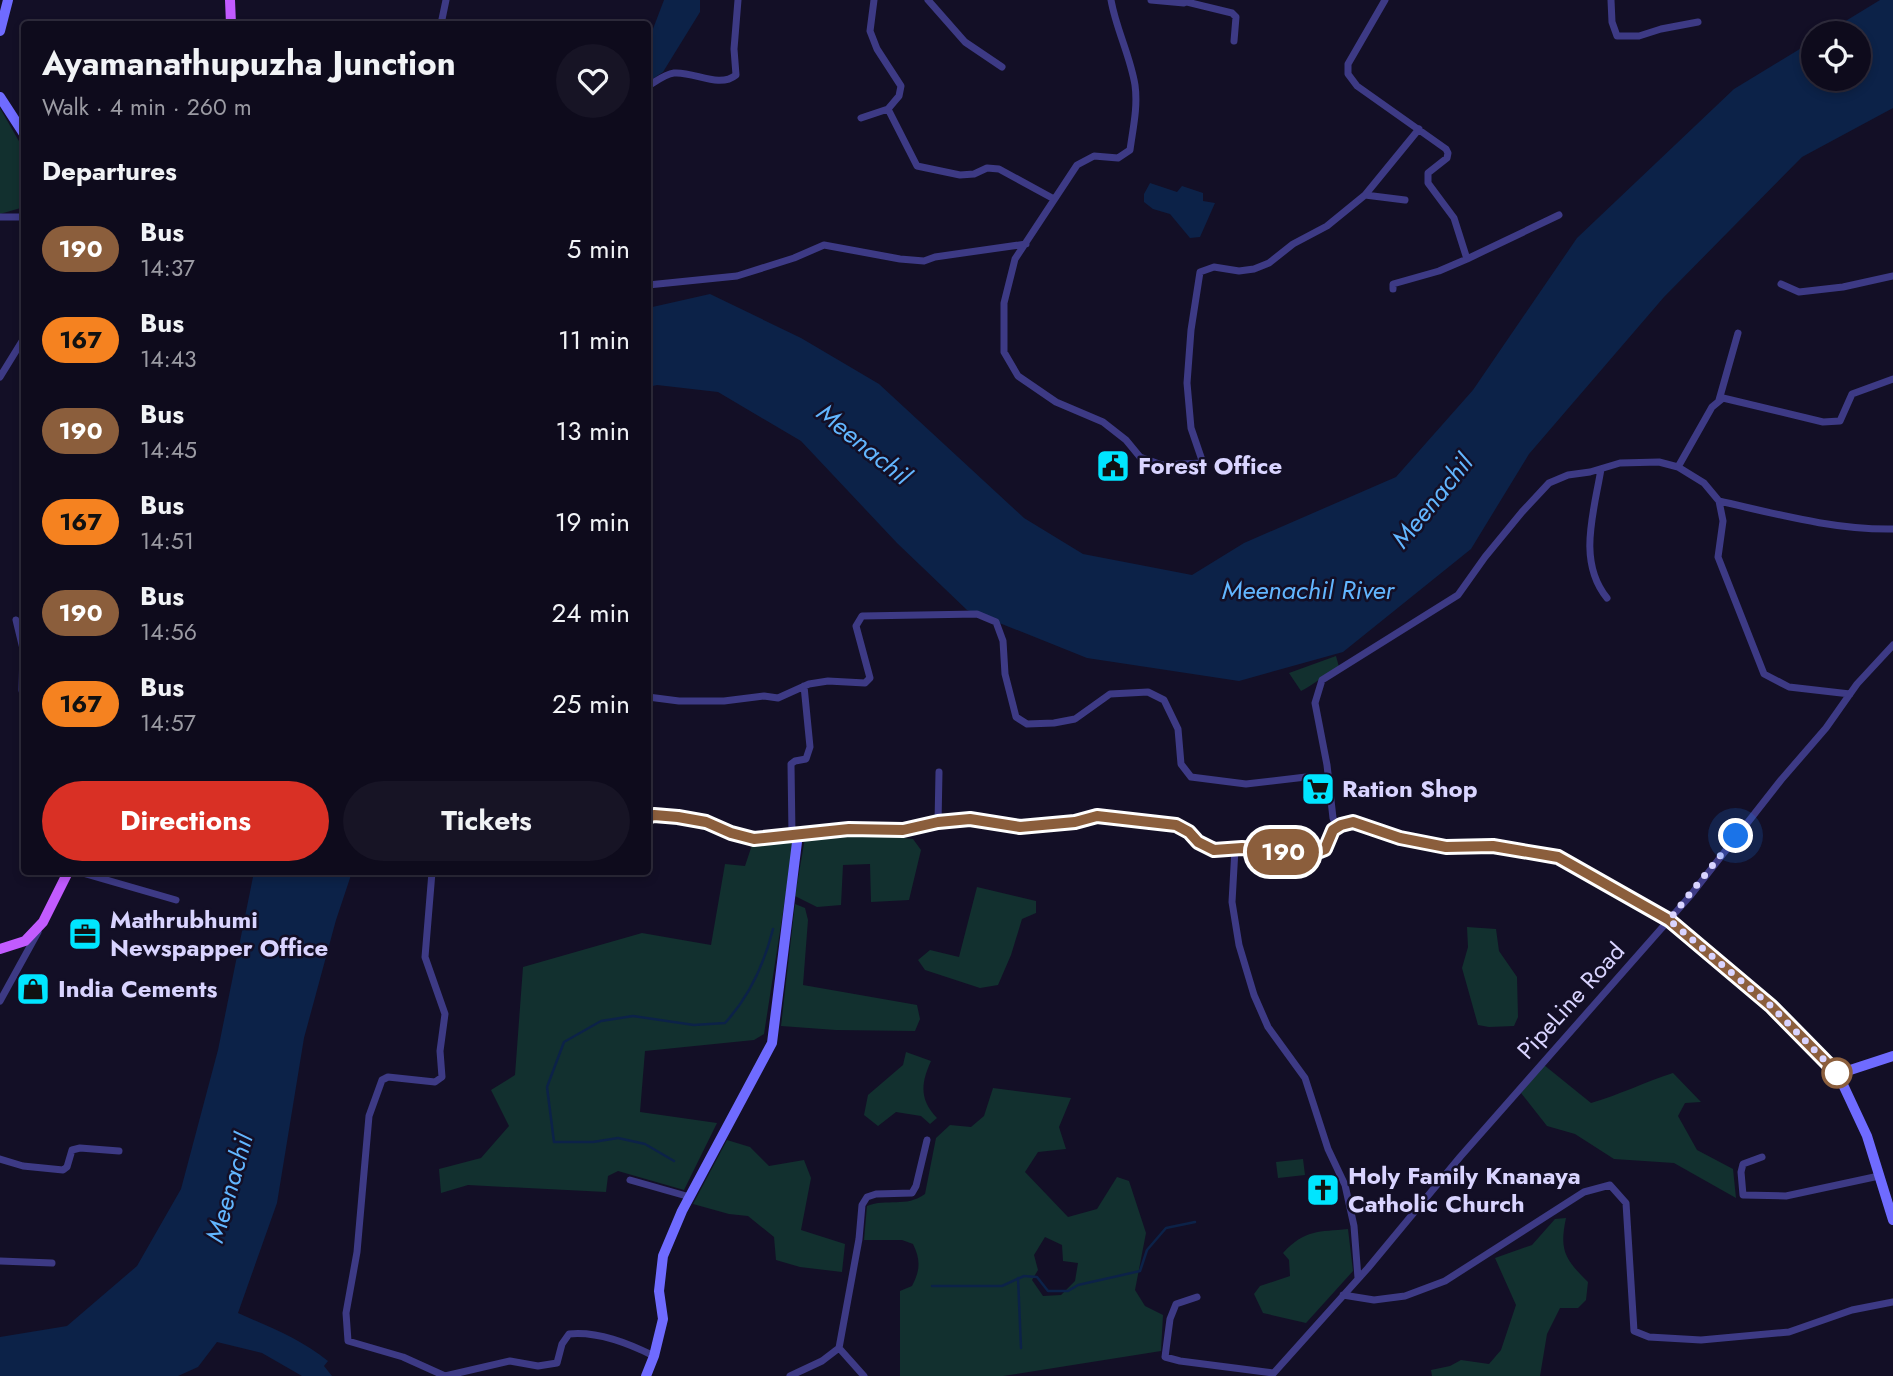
<!DOCTYPE html>
<html lang="en">
<head>
<meta charset="utf-8">
<style>
	:root { --surface:#0e0b1c; --page:#171425; --text:#f1f3f6; --muted:#9b9ba3; --line:#2e2b3b; --accent:#d93025 }
	body { margin:0; font-family:Jost,sans-serif; background:var(--page); color:var(--text); height:100vh; display:flex; flex-direction:column; font-size:26px; white-space:nowrap }
	* { box-sizing:border-box; margin:0 }
	p { font-size:23px; color:var(--muted) }
	.icon { flex:none; width:38px; height:38px; fill:none; stroke:currentColor; stroke-width:2; stroke-linecap:round; stroke-linejoin:round }
	.map { position:relative; flex:1; overflow:hidden }
	.panel { position:absolute; left:21px; top:21px; width:630px; height:854px; display:flex; flex-direction:column; background:var(--surface); border-radius:7px; box-shadow:0 4px 10px #0003,0 0 0 2px var(--line) }
	.panel>* { flex:none }
	.badge { padding:0 14px; border-radius:23px; font-size:24px; line-height:46px }
	.buttons { position:absolute; left:1801px; top:21px; display:grid; gap:14px }
	.buttons a { display:grid; place-items:center; width:70px; height:70px; border-radius:50%; background:var(--surface); box-shadow:0 4px 10px #0003,0 0 0 2px var(--line); font-size:35px }
	.you { position:absolute; width:35px; height:35px; margin:-18px; border:5px solid #fff; border-radius:50%; background:#1a73e8; box-shadow:0 0 0 10px #1a73e833 }
	.map>.badge { position:absolute; translate:-50% -50%; box-shadow:0 0 0 4px #fff }
	h2 { padding:0 21px; font-size:26px; line-height:63px }
	.round { display:grid; place-items:center; flex:none; width:74px; height:74px; border-radius:37px; background:var(--page) }
	.summary { display:flex; align-items:center; justify-content:space-between; height:119px; padding:0 21px }
	h1 { font-size:33px; font-weight:700; line-height:52px }
	.cta { display:flex; gap:14px; margin-top:auto; padding:14px 21px }
	.cta a { flex:1; height:80px; border-radius:42px; background:var(--accent); color:#fff; font-size:28px; font-weight:700; line-height:80px; text-align:center }
	.cta a+a { background:var(--page); color:var(--text) }
	ul { padding:0; list-style:none }
	li { display:flex; align-items:center; gap:21px; height:91px; padding:0 21px }
	li div { flex:1 }
	li b { display:block; font-size:26px }
	li em { font-style:normal }
	li .badge { min-width:77px; font-weight:700; text-align:center }
	.map>svg:first-child { display:block }
</style>
</head>
<body>
<div class="map">
<svg width="1893" height="1376" viewBox="0 0 1893 1376">
	<rect width="100%" height="100%" fill="#130f26"/>
	<path fill="#12302f" fill-rule="evenodd" d="M0,108L24,150V207L0,214Z
		M1336,656L1339,667C1325,674 1315,684 1301,691L1289,673Z
		M839,833L869,834L913,839L921,850L909,900L871,902L870,864L843,865L841,905L817,907L795,896L805,838Z
		M789,838L794,841L764,1034L754,1040L645,1051L640,1112L717,1123L684,1190L618,1171L608,1176L606,1192L468,1185L441,1193L439,1169L481,1158L509,1126L491,1090L515,1075L523,967L642,933L711,945L725,864L745,866L753,842Z
		M977,887L1036,901V913L1022,919L1011,955L998,985L980,988L925,970L918,960L930,950L959,957Z
		M795,904L805,908L808,920L803,985L917,1005L920,1019L915,1031L836,1030L781,1026Z
		M1467,927L1496,929L1499,951L1517,977L1518,1017L1514,1026L1489,1027L1478,1025L1462,968L1468,947Z
		M906,1052L931,1061C921,1083 919,1099 937,1118L930,1124L921,1116L896,1112L878,1126L864,1115L868,1095L903,1065Z
		M1544,1065L1591,1103C1619,1095 1645,1082 1673,1073L1701,1102L1685,1103L1678,1116L1697,1150L1733,1169L1736,1198L1674,1163L1614,1159L1575,1134L1547,1126L1521,1093Z
		M993,1088L1071,1098L1059,1127L1066,1149L1038,1152L1025,1172L1068,1217L1097,1209L1117,1177L1129,1181L1146,1233L1135,1290L1145,1306L1163,1315L1161,1351L1003,1376H900V1291L912,1286C920,1271 921,1260 913,1244L902,1240H864L867,1206C887,1198 906,1208 925,1194L936,1138L950,1125L971,1127L984,1116ZM1045,1237L1062,1245L1063,1261L1078,1263L1075,1281L1061,1295L1043,1296L1032,1280L1038,1270L1034,1255Z
		M727,1140L750,1147L769,1166L804,1160L811,1178L801,1230L845,1244L842,1272L800,1267L776,1260L774,1237L748,1216L729,1214L693,1204Z
		M1303,1159L1305,1175L1278,1178L1276,1162Z
		M1566,1218C1559,1251 1565,1259 1588,1282L1586,1300L1578,1308H1560L1547,1334L1540,1376H1432L1431,1370L1450,1366L1461,1360L1489,1364L1501,1350L1516,1305L1495,1258L1532,1245L1555,1219Z
		M1348,1229L1353,1271L1306,1323L1263,1313L1254,1294L1260,1286L1290,1276L1289,1260L1283,1253C1305,1229 1319,1232 1348,1229Z"/>
	<path fill="#0c2248" d="M664,0H700V12L663,72L648,82V42Z
		M1880,0H1893V108L1802,157L1664,297L1529,454L1471,549L1343,652L1239,681L1087,658L967,610L897,543L801,441L718,392L657,385L648,387V308L710,294L801,338L879,384L1024,518L1083,554L1192,575L1244,543L1396,477L1473,390L1577,238L1734,89L1813,41V79H1858V33H1826Z
		M1150,183L1177,192L1182,186L1203,193V201L1215,203L1200,237L1190,238L1170,214L1153,209L1144,202V194Z
		M254,872H352L336,920L304,1038L277,1203L238,1313C269,1327 301,1339 328,1361L324,1366L332,1376H302L262,1353L217,1342L198,1367L178,1376H0V1337L67,1326L137,1266L181,1189L218,1050Z"/>
	<g fill="none" stroke-linecap="round" stroke-linejoin="round">
		<path stroke="#0c2248" stroke-width="2.5" d="M674,1161L645,1144L618,1138L593,1142H554L547,1087L564,1042L601,1021L633,1016L694,1025L725,1023C750,996 764,965 773,929
			M1018,1278L1021,1348
			M932,1286H1002L1024,1276L1037,1277L1048,1291H1068L1078,1285L1140,1271L1147,1250L1166,1228L1195,1222"/>
		<path stroke="#3d3a85" stroke-width="7" d="M874,0L870,31L877,49L901,86L899,96L888,109L917,166L960,175L974,174L987,168L999,169L1054,199
			M928,0L965,42L1002,67
			M1111,0C1116,29 1130,55 1135,85C1138,107 1133,128 1130,150L1118,158L1094,156L1077,165L1015,259L1004,303V352L1018,376L1056,402L1103,422L1126,440L1140,457L1162,465L1203,463L1191,428L1187,383L1191,330L1200,272L1214,267L1239,271L1254,269L1269,263L1293,244L1327,226L1365,195L1405,200
			M1151,0L1184,3L1188,0
			M1385,0L1348,64V74L1357,86L1446,149L1448,153L1447,158L1428,173V183L1454,218L1467,259L1559,215
			M1611,0L1612,22L1617,36H1639L1661,29L1698,22
			M1187,2L1232,13L1236,17L1234,41
			M441,24L446,0
			M648,86C655,82 665,74 674,73C694,71 719,89 736,75L734,49L738,0
			M861,118L888,109
			M1365,195L1419,129
			M0,217H24
			M1781,284L1799,292L1843,287L1893,276
			M648,285L737,276L794,258L824,245L900,259L924,261L935,257L1026,244
			M1393,289V284L1439,271L1467,259
			M0,377L24,338
			M1719,400L1738,333
			M1678,467L1704,483L1719,501L1723,521L1718,557L1764,674L1789,687L1850,694
			M1601,469C1594,512 1577,561 1607,598
			M1719,501C1777,514 1834,530 1893,529
			M16,620L23,649L22,690L24,700
			M648,697L679,701H724L764,696L778,698L809,684L828,681L865,683L870,678L856,626L862,616L977,614L996,622L1003,641L1005,674L1016,717L1027,724L1054,723L1075,719L1110,694L1148,692L1164,700L1178,729L1181,764L1191,777L1246,784L1306,777H1328
			M938,823L939,772
			M1337,827L1333,818L1327,765L1315,703L1322,680L1458,595L1485,557L1522,512L1549,483L1568,475L1590,472L1620,463L1659,462L1678,467L1712,407L1723,398L1823,422L1840,421L1852,394L1893,379
			M792,835L791,764L795,761L806,759L810,747L804,686
			M1235,849L1232,902L1239,945L1254,995L1268,1027L1305,1078L1328,1149L1345,1185L1354,1226L1358,1278
			M79,872L176,900
			M432,872L425,957L445,1014L440,1051L442,1077L435,1082L388,1077L382,1080L369,1116L357,1252L346,1313L348,1341L403,1357L445,1376
			M0,1001L38,932
			M1762,1157L1743,1164L1741,1172L1743,1195L1786,1196L1879,1176
			M0,1159L23,1166L63,1170L67,1167L72,1150L80,1148L119,1151
			M630,1180L690,1197
			M0,1261L52,1263
			M1343,1295L1374,1300L1405,1296L1445,1281L1584,1192L1610,1185L1626,1203L1634,1331L1649,1337L1701,1340L1789,1332L1852,1310L1893,1302
			M1197,1297L1176,1304L1170,1319L1165,1357L1180,1361L1273,1373
			M839,1348L864,1376
			M445,1376L510,1361L538,1366L557,1363L562,1344L569,1334C598,1331 628,1343 654,1356
			M790,1376L822,1361L839,1348L859,1239L862,1205L867,1197L876,1194L912,1193L916,1186L927,1140
			M1271,1376L1368,1268L1460,1157L1690,896L1781,780L1826,728L1857,684L1893,645"/>
		<path stroke="#6f6bff" stroke-width="10" d="M0,31L8,0
			M0,97L24,134
			M648,817L654,815L678,817L706,822L731,833L754,839L849,829L903,830L938,823L970,819L1020,827L1075,822L1098,816L1176,826L1190,832L1197,842L1215,850L1242,848L1299,853H1315L1325,849L1333,830L1341,825L1353,823L1400,838L1446,847L1493,846L1557,857L1669,920L1771,1006L1838,1074L1867,1136L1893,1220
			M1838,1074L1893,1056
			M646,1376L654,1356L663,1319L659,1291L663,1256L682,1211L772,1043L798,834"/>
		<path stroke="#c25bff" stroke-width="10" d="M230,0L231,24
			M0,949L25,941L43,922L68,872"/>
	</g>
	<g fill="none" stroke-linecap="round" stroke-linejoin="round">
		<defs>
			<path id="line" d="M648,817L654,815L678,817L706,822L731,833L754,839L849,829L903,830L938,822L970,819L1020,827L1075,822L1097,816L1176,825L1189,832L1198,842L1214,850L1242,848L1299,853H1315L1325,849L1333,830L1341,825L1353,822L1400,838L1446,847L1493,846L1558,857L1669,920L1771,1006L1838,1074"/>
		</defs>
		<use href="#line" stroke="#fff" stroke-width="16"/>
		<use href="#line" stroke="#8b5e3c" stroke-width="10"/>
		<path stroke="#d9d4ff" stroke-width="7" stroke-dasharray="0 12.6" d="M1736,836L1669,920L1771,1006L1837,1073"/>
	</g>
	<defs>
		<symbol id="civic-square" viewBox="-11 -11 22 22"><rect x="-9" y="-9" width="18" height="18" rx="4" fill="#00e5ff" stroke="#130f26"/><path d="M-.6-6.5H3V-4.5H.6V-3L4-1V1h2V6H-6V1h2V-1L-.6-3ZM-1.2 2.5V6h2.4V2.5Z" fill="#111"/></symbol>
		<symbol id="supermarket-square" viewBox="-11 -11 22 22"><rect x="-9" y="-9" width="18" height="18" rx="4" fill="#00e5ff" stroke="#130f26"/><path d="M-6-5.5h2.5l.6 2H6L4.5 2H-2.5L-4.4-4H-6ZM-1.5 3.2a1.3 1.3 0 1 0 .1 0ZM3 3.2a1.3 1.3 0 1 0 .1 0Z" fill="#111"/></symbol>
		<symbol id="office-square" viewBox="-11 -11 22 22"><rect x="-9" y="-9" width="18" height="18" rx="4" fill="#00e5ff" stroke="#130f26"/><path d="M-6-3h4V-5.5h4V-3h4V5H-6ZM-1-4.5V-3h2v-1.5ZM-6 0V1H6V0Z" fill="#111"/></symbol>
		<symbol id="shop-square" viewBox="-11 -11 22 22"><rect x="-9" y="-9" width="18" height="18" rx="4" fill="#00e5ff" stroke="#130f26"/><path d="M-5-2.5h2.3a2.7 3.5 0 0 1 5.4 0H5L5.5 6h-11ZM-1.5-2.5h3a1.5 2.3 0 0 0-3 0Z" fill="#111"/></symbol>
		<symbol id="church-square" viewBox="-11 -11 22 22"><rect x="-9" y="-9" width="18" height="18" rx="4" fill="#00e5ff" stroke="#130f26"/><path d="M-1.2-6h2.4v3.5h3.3v2.4h-3.3V6h-2.4V-.1h-3.3v-2.4h3.3Z" fill="#111"/></symbol>
	</defs>
	<g fill-rule="evenodd">
		<use href="#civic-square" x="1094" y="447" width="38" height="38"/>
		<use href="#supermarket-square" x="1299" y="770" width="38" height="38"/>
		<use href="#office-square" x="66" y="915" width="38" height="38"/>
		<use href="#shop-square" x="14" y="970" width="38" height="38"/>
		<use href="#church-square" x="1304" y="1171" width="38" height="38"/>
	</g>
	<circle fill="#fff" stroke="#8b5e3c" stroke-width="3.5" cx="1837" cy="1073" r="14"/>
	<g text-anchor="middle" stroke-width="5" stroke-linejoin="round" paint-order="stroke">
		<g font-size="24" font-weight="bold" fill="#d9d4ff" stroke="#130f26" text-anchor="start">
			<text x="1138" y="474">Forest Office</text>
			<text x="1342" y="797">Ration Shop</text>
			<text x="110" y="928">Mathrubhumi<tspan x="110" dy="28">Newspapper Office</tspan></text>
			<text x="58" y="997">India Cements</text>
			<text x="1348" y="1184">Holy Family Knanaya<tspan x="1348" dy="28">Catholic Church</tspan></text>
		</g>
		<g font-size="24" fill="#d9d4ff" stroke="#130f26">
			<text transform="translate(1571 1001) rotate(-48)" y="8">PipeLine Road</text>
		</g>
		<g font-size="26" font-style="italic" fill="#62b6ff" stroke="#130f26">
			<text transform="translate(864 444) rotate(39)" y="9">Meenachil</text>
			<text transform="translate(1432 501) rotate(-51)" y="9">Meenachil</text>
			<text x="1308" y="599">Meenachil River</text>
			<text transform="translate(229 1188) rotate(-74)" y="9">Meenachil</text>
		</g>
	</g>
</svg>
<div class="buttons">
<a><svg class="icon" aria-label="locate" viewBox="0 0 24 24"><circle cx="12" cy="12" r="6"/><path d="M12 2v4M12 18v4M2 12h4M18 12h4"/></svg></a>
</div>
<div class="you" style="left:1736px;top:836px"></div>
<b class="badge" style="left:1283px;top:852px;background:#8b5e3c;color:#fff">190</b>
<section class="panel">
<div class="summary"><div><h1>Ayamanathupuzha Junction</h1><p>Walk · 4 min · 260 m</p></div><a class="round"><svg class="icon" aria-label="heart" viewBox="0 0 24 24"><path d="M12 20l-8-8c-3-5 5-10 8-4 3-6 11-1 8 4z"/></svg></a></div>
<h2>Departures</h2>
<ul>
<li><span class="badge" style="background:#8b5e3c;color:#fff">190</span><div><b>Bus</b><p>14:37</p></div><em>5 min</em></li>
<li><span class="badge" style="background:#f58220;color:#111">167</span><div><b>Bus</b><p>14:43</p></div><em>11 min</em></li>
<li><span class="badge" style="background:#8b5e3c;color:#fff">190</span><div><b>Bus</b><p>14:45</p></div><em>13 min</em></li>
<li><span class="badge" style="background:#f58220;color:#111">167</span><div><b>Bus</b><p>14:51</p></div><em>19 min</em></li>
<li><span class="badge" style="background:#8b5e3c;color:#fff">190</span><div><b>Bus</b><p>14:56</p></div><em>24 min</em></li>
<li><span class="badge" style="background:#f58220;color:#111">167</span><div><b>Bus</b><p>14:57</p></div><em>25 min</em></li>
</ul>
<div class="cta"><a>Directions</a><a>Tickets</a></div>
</section>
</div>
</body>
</html>
